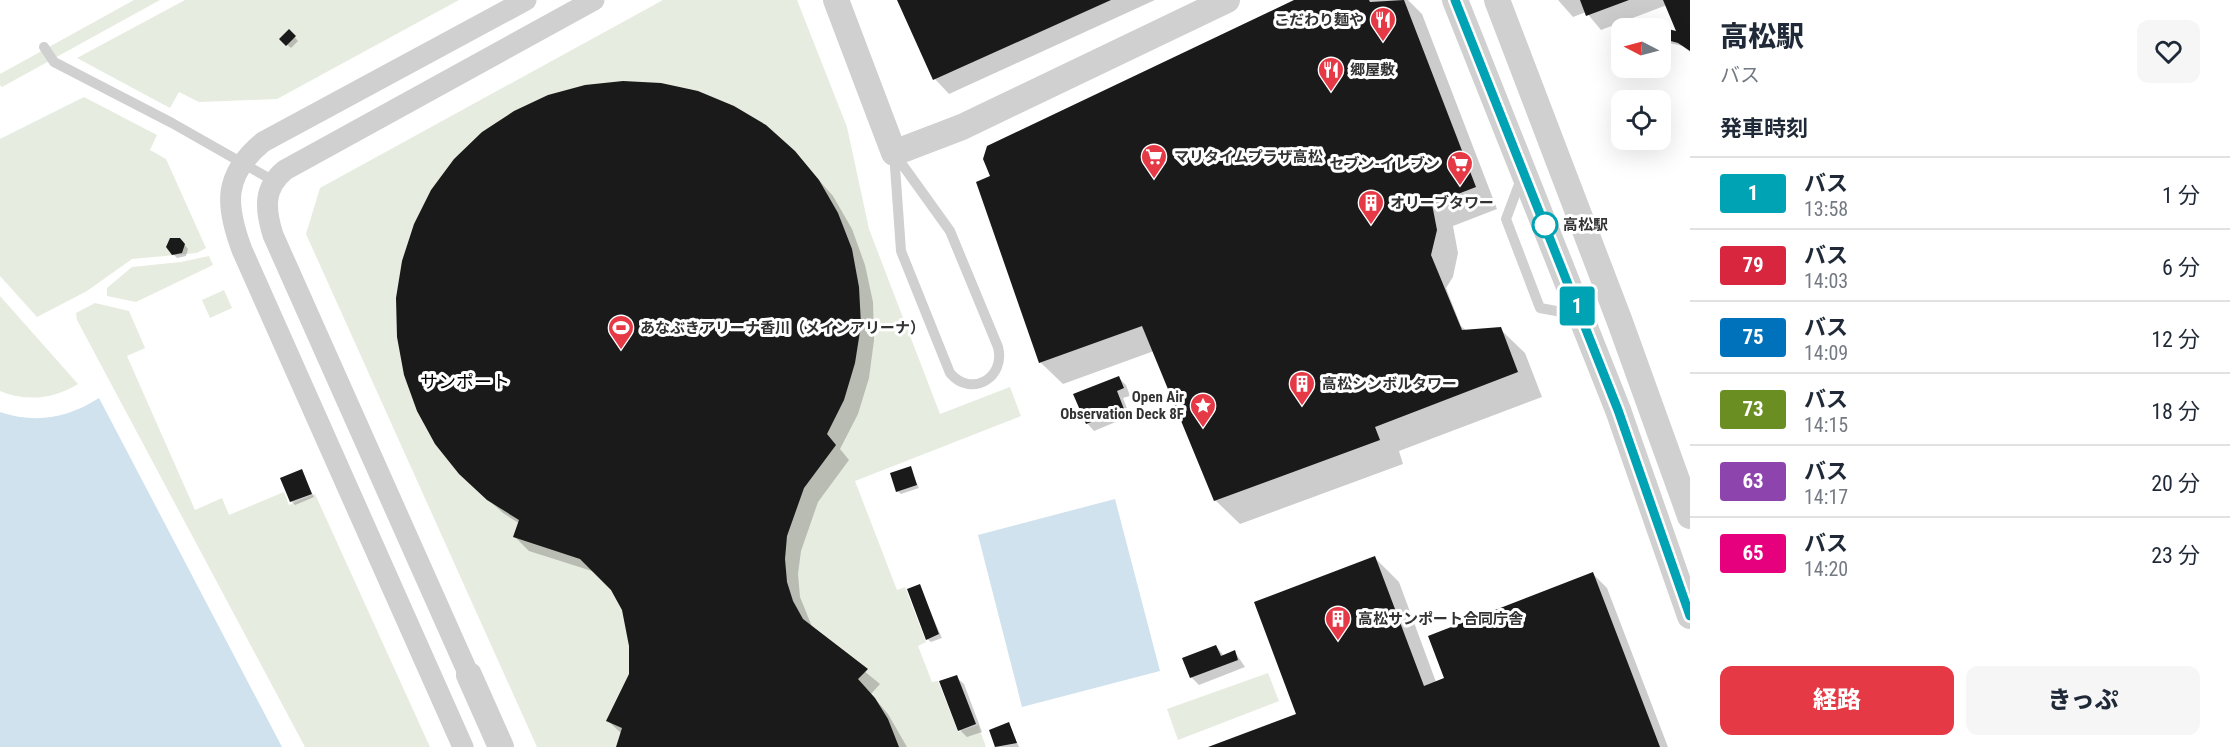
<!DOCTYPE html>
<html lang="ja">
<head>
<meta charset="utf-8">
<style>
	:root { --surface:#fff; --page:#f6f6f7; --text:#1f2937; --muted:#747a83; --line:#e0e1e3; --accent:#e63946 }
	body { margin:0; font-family:"Roboto Condensed","Noto Sans JP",sans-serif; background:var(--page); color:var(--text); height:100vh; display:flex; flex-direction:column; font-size:22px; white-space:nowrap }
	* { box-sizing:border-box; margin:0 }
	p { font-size:20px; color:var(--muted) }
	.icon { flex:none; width:33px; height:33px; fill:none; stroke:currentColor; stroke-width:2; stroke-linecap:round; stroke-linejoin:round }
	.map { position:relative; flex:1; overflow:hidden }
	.sheet { display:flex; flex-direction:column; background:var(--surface); width:540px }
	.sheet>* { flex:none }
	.badge { padding:0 12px; border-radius:4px; font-size:21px; line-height:39px }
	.needle { width:39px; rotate:276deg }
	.fabs { position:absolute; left:1611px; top:18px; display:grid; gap:12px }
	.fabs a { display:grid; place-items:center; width:60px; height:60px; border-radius:12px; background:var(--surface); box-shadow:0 6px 24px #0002; font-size:30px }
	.map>.badge { position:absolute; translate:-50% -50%; box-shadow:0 0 0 3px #fff }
	h2 { padding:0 30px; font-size:22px; line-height:54px }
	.round { display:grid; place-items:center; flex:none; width:63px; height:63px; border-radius:12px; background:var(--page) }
	.overview { display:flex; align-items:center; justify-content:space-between; height:102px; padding:0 30px }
	h1 { font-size:28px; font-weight:800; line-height:45px }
	.button { display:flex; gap:12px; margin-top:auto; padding:12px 30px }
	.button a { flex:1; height:69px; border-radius:12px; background:var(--accent); color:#fff; font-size:24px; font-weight:800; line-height:69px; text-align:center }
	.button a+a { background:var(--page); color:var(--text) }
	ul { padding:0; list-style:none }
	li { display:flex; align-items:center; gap:18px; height:72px; padding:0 30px; border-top:2px solid var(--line) }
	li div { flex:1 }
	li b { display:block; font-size:22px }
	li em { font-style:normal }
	li .badge { min-width:66px; font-weight:700; text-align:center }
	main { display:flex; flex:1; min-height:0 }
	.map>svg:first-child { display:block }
</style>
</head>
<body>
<main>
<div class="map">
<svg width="1690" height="747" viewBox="0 0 1690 747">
	<rect width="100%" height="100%" fill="#fff"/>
	<path fill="#e6ecdf" d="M134,0H160L2,87L0,85V74Z
		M185,0H459L277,99L199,102L179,92L170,108L77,58Z
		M663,0H797L847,127L869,229L940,414L1010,387L1021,416L855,481L897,590L905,587L926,642L918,646L932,682L938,681L958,732L978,725L986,747H537L306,234L320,188Z
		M84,97L157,135L150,150L166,159L206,248L197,253L132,259L87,291L37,317L0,276V139Z
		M209,256L213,265L136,302L107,296V288L132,267L181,262Z
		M224,290L232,308L210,318L202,300Z
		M0,296L78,384C53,399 27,402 0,391Z
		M95,303L129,311L145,348L127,356L195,510L222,498L229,515L284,492L289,505L315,494L430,747H305L77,320L76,313Z
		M1268,673L1279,701L1178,740L1167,709Z"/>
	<path fill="#cfe2ee" d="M99,398L282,747H0V412C36,424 68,418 99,398Z
		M1115,499L1160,671L1022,707L978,535Z"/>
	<path fill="#0003" d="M899,0H1155L949,94L935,79Z
		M1297,0H1408L1422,14L1497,209L1453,226L1458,253L1453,277L1446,288L1461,326L1467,331L1500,329L1525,353L1542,397L1399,451L1403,464L1240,524L1215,500L1154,351L1063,384L1040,362L992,177Z
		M1558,0H1690V52L1683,46L1660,41V30L1679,33L1667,5L1601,30L1586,12L1573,17Z
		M289,31L298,41L291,48L281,39Z
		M794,152L833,196L852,229L865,265L873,302L874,340L869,378L858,414L840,449L849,460L818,502L801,551L798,574L800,597L813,629L880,684L871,694L888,714L907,747H618L622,734L608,721L631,674L629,628L624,610L612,589L595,572L529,551L515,537L520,524L503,513L475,488Z
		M183,243L188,249L186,256L177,258L173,254Z
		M1119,378L1126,385L1130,396L1123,398L1130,416L1094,431L1087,423Z
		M910,468L919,488L901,494L897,491Z
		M301,471L314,497L295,505L291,501Z
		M1375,558L1399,582L1436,682L1446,679L1593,574L1607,588L1668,747H1212L1298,715Z
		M919,586L942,638L931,642L927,639Z
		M1216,646L1224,656L1235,652L1245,667L1199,685L1191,677Z
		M956,677L964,684L982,732L967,737L960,730Z
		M1009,724L1019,747H997L991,731Z"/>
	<path fill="#1a1a1a" d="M897,0H1111L933,80Z
		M1294,0H1369L1370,2L1404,0L1476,187L1432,204L1437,230L1431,255L1462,330L1501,327L1518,372L1375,427L1380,440L1214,501L1142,326L1039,363L976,182L990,176L983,159L987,146Z
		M1580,0H1629L1586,16Z
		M1663,0H1690V51L1678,43L1660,38V27L1676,31Z
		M289,29L296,36L286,46L279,39Z
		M623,81L661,83L698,91L734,106L766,125L795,151L819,180L838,213L852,249L859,287L861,325L855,363L844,400L827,434L836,445L804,488L787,536L785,559L787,582L793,601L803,619L868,669L858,679L875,698L888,719L899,747H616L622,728L606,721L629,674V646L622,610L611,590L580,559L513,537L519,520L487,500L459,474L435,444L417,411L404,375L397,337L396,298L402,261L414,224L431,190L454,159L482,132L514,111L548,95L585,85Z
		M170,238H180L185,244L182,253L172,255L166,247Z
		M1119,376L1124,388L1117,391L1124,409L1086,424L1073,394Z
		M911,466L917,485L896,492L890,473Z
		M302,469L312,494L290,502L280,478Z
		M1375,556L1424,686L1444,678L1428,636L1593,572L1660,747H1208L1296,714L1254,602Z
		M920,584L939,634L926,640L907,589Z
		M1216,645L1221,656L1235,650L1238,660L1190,678L1182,658Z
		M957,675L976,724L958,731L939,681Z
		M1009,722L1017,743L995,747L989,730Z"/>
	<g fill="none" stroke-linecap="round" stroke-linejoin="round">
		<path stroke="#d0d0d0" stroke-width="10" d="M44,47L54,62L172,123L274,181
			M894,153L950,231L998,347C1006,378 971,398 950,373L901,251Z
			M1521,179L1506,219L1540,308L1578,315"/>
		<path stroke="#d0d0d0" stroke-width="21" d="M469,675L273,235C265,209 263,188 285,170L594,0
			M463,747L242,250C225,205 223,175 263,142L526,0"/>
		<path stroke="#d0d0d0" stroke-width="26" d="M836,0L894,153L962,127L1227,0
			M1455,0L1618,410L1690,616
			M1497,0L1620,322L1690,516
			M469,675L501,747"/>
	</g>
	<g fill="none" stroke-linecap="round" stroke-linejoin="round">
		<defs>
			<path id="line" d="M1455,0L1618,410L1690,616"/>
		</defs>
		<use href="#line" stroke="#fff" stroke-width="14"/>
		<use href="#line" stroke="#00a3b4" stroke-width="9"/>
	</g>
	<defs>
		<symbol id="restaurant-pin" viewBox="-11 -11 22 30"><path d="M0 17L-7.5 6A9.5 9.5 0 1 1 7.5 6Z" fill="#e63946" stroke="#fff"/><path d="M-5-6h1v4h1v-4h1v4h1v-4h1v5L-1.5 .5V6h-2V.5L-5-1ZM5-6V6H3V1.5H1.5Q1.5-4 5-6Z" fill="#fff"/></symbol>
		<symbol id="supermarket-pin" viewBox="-11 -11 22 30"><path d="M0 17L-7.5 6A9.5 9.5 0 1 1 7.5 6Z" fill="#e63946" stroke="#fff"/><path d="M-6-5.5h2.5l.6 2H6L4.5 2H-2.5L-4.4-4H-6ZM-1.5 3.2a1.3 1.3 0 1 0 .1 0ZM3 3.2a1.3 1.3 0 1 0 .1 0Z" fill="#fff"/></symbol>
		<symbol id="building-pin" viewBox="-11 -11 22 30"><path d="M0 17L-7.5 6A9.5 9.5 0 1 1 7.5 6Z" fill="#e63946" stroke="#fff"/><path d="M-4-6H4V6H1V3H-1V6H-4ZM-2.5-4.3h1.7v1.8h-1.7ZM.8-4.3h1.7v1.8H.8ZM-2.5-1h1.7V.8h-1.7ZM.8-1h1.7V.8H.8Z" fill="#fff"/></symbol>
		<symbol id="stadium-pin" viewBox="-11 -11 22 30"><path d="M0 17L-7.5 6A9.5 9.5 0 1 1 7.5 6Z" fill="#e63946" stroke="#fff"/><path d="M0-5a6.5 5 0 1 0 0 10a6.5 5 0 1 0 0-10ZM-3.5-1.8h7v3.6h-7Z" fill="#fff"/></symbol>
		<symbol id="sight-pin" viewBox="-11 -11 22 30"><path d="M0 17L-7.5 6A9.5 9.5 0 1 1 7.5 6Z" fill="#e63946" stroke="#fff"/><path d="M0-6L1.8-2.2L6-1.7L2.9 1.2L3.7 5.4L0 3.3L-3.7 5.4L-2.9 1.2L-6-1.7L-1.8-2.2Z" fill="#fff"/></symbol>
	</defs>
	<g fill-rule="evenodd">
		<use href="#restaurant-pin" x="1368" y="5" width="30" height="40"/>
		<use href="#restaurant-pin" x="1316" y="55" width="30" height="40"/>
		<use href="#supermarket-pin" x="1139" y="142" width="30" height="40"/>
		<use href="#supermarket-pin" x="1445" y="149" width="30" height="40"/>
		<use href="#building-pin" x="1356" y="188" width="30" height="40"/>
		<use href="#stadium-pin" x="606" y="313" width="30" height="40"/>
		<use href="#building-pin" x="1287" y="369" width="30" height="40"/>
		<use href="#sight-pin" x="1188" y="391" width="30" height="40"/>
		<use href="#building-pin" x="1323" y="604" width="30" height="40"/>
	</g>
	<circle fill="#fff" stroke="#00a3b4" stroke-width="3" cx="1545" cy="225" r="12"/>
	<g text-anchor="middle" stroke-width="6" stroke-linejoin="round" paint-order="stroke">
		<g font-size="15" font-weight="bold" fill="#333" stroke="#fff" text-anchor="start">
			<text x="1364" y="25" text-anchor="end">こだわり麺や</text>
			<text x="1350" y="75">郷屋敷</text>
			<text x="1174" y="162">マリタイムプラザ高松</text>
			<text x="1440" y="169" text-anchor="end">セブン-イレブン</text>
			<text x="1390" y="208">オリーブタワー</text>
			<text x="640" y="333">あなぶきアリーナ香川（メインアリーナ）</text>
			<text x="1322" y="389">高松シンボルタワー</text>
			<text x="1184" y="402" text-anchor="end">Open Air<tspan x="1184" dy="17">Observation Deck 8F</tspan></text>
			<text x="1358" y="624">高松サンポート合同庁舎</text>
		</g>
		<g font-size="15" font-weight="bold" fill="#333" stroke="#fff" text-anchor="start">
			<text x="1563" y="230">高松駅</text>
		</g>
		<g font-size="18" fill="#000" stroke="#fff">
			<text x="465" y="388">サンポート</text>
		</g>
	</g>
</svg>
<div class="fabs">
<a><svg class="needle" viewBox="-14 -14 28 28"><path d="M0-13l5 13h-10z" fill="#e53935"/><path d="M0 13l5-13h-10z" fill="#747a83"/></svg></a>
<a><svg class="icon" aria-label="locate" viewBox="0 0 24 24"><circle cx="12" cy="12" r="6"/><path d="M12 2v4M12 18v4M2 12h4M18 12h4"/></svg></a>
</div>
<b class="badge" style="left:1577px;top:306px;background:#00a3b4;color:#fff">1</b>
</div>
<section class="sheet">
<div class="overview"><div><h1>高松駅</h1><p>バス</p></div><a class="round"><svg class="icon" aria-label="heart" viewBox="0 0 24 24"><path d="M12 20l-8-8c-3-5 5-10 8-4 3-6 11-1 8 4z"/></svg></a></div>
<h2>発車時刻</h2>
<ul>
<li><span class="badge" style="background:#00a3b4;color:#fff">1</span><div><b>バス</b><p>13:58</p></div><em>1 分</em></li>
<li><span class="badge" style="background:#d7263d;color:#fff">79</span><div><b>バス</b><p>14:03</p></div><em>6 分</em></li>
<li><span class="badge" style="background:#0072bc;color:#fff">75</span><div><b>バス</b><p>14:09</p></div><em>12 分</em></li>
<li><span class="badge" style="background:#6b8e23;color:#fff">73</span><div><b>バス</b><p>14:15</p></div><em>18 分</em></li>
<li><span class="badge" style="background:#8e44ad;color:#fff">63</span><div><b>バス</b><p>14:17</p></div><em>20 分</em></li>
<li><span class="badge" style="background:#e6007e;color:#fff">65</span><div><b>バス</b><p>14:20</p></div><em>23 分</em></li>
</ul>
<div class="button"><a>経路</a><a>きっぷ</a></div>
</section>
</main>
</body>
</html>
